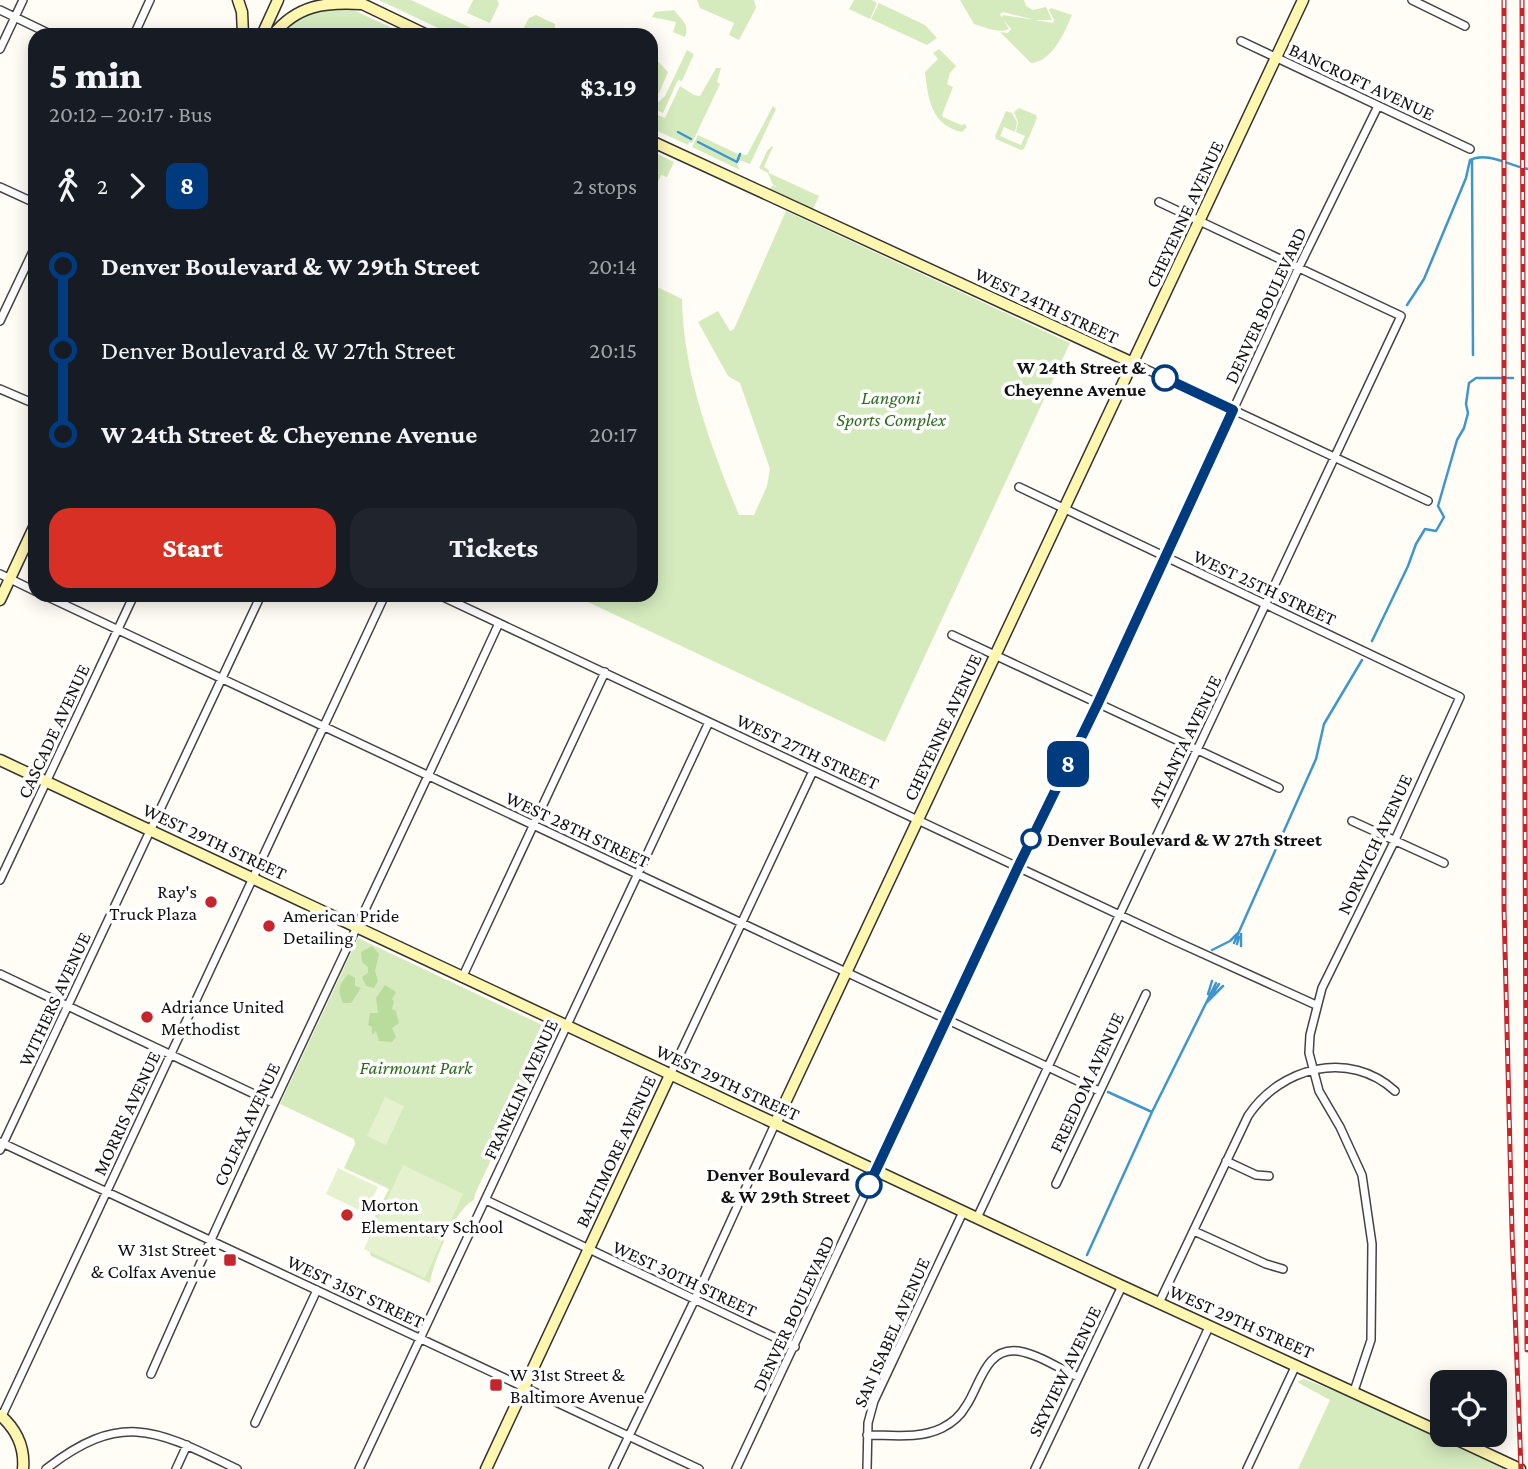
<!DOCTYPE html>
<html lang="en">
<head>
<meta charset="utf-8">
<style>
	:root { --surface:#171b24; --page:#20242c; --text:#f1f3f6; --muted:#9ea1a6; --accent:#d93025 }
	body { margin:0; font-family:"Crimson Pro",serif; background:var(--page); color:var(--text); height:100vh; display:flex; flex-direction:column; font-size:26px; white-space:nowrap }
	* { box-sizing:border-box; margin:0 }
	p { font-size:23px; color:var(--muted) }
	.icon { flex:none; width:38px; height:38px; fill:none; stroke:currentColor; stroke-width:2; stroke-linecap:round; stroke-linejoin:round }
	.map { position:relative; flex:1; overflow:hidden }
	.details { position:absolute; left:28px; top:28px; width:630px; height:574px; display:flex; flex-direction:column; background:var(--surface); border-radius:21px; box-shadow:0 4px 18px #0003 }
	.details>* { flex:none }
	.badge { padding:0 14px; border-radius:10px; font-size:24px; line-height:46px }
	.buttons { position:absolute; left:1430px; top:1370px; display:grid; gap:14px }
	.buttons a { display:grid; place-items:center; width:77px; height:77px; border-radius:14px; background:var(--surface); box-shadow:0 4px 18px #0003; font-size:35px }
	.map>.badge { position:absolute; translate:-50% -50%; box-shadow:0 0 0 4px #fff }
	.legs { display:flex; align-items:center; gap:10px; height:77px; padding:0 21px; font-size:23px }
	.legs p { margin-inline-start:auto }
	.summary { display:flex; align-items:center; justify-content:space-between; height:119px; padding:0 21px }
	h1 { font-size:38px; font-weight:800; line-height:52px }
	.action { display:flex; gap:14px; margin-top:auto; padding:14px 21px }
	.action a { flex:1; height:80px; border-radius:21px; background:var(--accent); color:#fff; font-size:28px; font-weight:800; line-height:80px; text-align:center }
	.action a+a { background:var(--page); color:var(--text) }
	ul { padding:0 21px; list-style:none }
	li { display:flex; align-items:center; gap:24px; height:84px; font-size:26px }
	li i { display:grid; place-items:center; width:10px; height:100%; margin:0 9px; background:currentColor }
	li i::after { content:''; width:18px; height:18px; margin:-9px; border:5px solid; border-radius:50%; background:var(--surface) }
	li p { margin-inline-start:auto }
	li:first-child i { background:linear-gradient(#0000 50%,currentColor 0) }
	li:last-child i { background:linear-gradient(currentColor 50%,#0000 0) }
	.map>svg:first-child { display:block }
</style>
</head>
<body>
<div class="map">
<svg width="1528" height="1469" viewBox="0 0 1528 1469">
	<rect width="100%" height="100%" fill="#fffdf5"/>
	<path fill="#d5ebbd" d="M379,0H411L486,35H453Z
		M473,0H497L499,4L490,23L467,13Z
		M697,0H754L756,8L739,40L729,35L734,23L700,8Z
		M854,0H872L877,3L870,19L849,9Z
		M960,0H1024L1026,6L1033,10L1046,7L1052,20H1034L1003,12L1000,14L1009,29C1000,34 984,27 974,24Z
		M879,3L925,25L937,38L927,45L871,19Z
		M347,7L407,35H278C303,11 313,10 347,7Z
		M1051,8L1072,15C1065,32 1052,62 1031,63L1000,32L1008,33L1011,29L1002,18L1003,15L1053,23L1054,20L1049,10Z
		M674,10C681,20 690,23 685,37L673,32L676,22L652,17L655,12Z
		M536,15L555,24L554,35H520L529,18Z
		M939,49L956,66L950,73L947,84L953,87L942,115L943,117L961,125L965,124L967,127L962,132C931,125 928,99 925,72L938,59L933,53Z
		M687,50L694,54L682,81L678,80L663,113L652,108L665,96Z
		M651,54L668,72L659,93L651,97Z
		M716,68H721L717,82L720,84L692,143L689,142L688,145L651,128V112L665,118L680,86L694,95L700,96Z
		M773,106L776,109L750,164L739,160L737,163L740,170L692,147L698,135L738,154L747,155Z
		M1019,108L1036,115L1037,118L1024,149L1021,150L996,139L995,136L1006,111L1012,113L1017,122L1015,132L1004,127L1000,136L1021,145L1025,136L1016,132L1018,122L1014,112Z
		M772,146L773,147L764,167L769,170V173L819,196L813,209L770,189L772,186L777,187L773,185L768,173L759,168L767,151Z
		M651,151L674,162L667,177L661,175L651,197Z
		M786,211L1070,343L885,742L573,595H651V284L682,299C683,373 711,447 739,515H754L767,486L770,469L740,383L728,376L698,322L718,311L730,331L734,329Z
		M358,938L553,1030L551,1034L554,1035L516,1117L513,1116L515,1109L475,1194L474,1200C457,1206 432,1264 430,1283L371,1256C363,1231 378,1211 389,1189L344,1168L355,1144L354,1139L280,1104Z
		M1304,1379L1360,1401L1505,1469H1298L1330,1400L1297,1382Z"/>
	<path fill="#b9dc9c" d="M372,946L379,954L375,971L378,981L374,988L366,986L362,977L368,973V967L362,962L361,952Z
		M348,974L355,978V986L361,988L351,1003H343C337,989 339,986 348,974Z
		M385,985L396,992L392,999L394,1002L392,1009L396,1011L399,1023L392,1028L396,1037L392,1042L379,1041L376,1031L372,1035V1027L368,1025L370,1013H378L376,998Z"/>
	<path fill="#e6f2cf" d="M385,1097L404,1106L386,1145L367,1136Z
		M403,1165L463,1194L425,1278L364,1249Z
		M338,1168L378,1187L365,1213L326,1194Z"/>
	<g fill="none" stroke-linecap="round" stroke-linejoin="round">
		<path stroke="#3f96cf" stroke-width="2.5" d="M678,132L691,139
			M698,142L737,162L740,154
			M1472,160L1473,355
			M1407,305L1424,279L1466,178L1470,160C1487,151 1510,166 1528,169
			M1372,641L1408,566L1416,544L1425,529L1436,531L1444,517L1438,506L1457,440L1464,428L1468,413L1466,404L1469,383L1476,378H1513
			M1241,934V946
			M1234,943L1316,759L1324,724L1362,660
			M1237,944L1239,937
			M1212,950L1230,941L1238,933
			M1208,994L1212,981
			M1211,996L1219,984
			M1207,1002L1223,986
			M1108,1092L1152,1112
			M1087,1255L1152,1112L1216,983"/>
		<defs>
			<path id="street" d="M1412,0L1465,26
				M0,10L52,35
				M134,35L150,0
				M1241,41L1470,149
				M0,49L23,0
				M0,187L35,203
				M0,321L35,247
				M1133,363L1428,501
				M0,389L35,404
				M1019,487L1460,697L1395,840L1322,988L1310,1035L1309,1053L1319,1091L1340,1127L1362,1175L1372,1244L1371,1340L1354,1391
				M0,574L35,591
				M44,595L1099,1091
				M439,595L1175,941L1316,1005
				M952,635L1279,788
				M1352,821L1444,863
				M0,880L134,595
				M0,974L273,1103
				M462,978L605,672
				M670,1075L813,771
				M0,1142L699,1469
				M0,1150L261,595
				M1226,1161L1256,1175L1269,1176
				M1056,1184L1146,994
				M486,1200L795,1347
				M977,1218L1401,316L1159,202
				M1194,1231L1266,1264L1283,1269
				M1159,1303L1248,1116C1280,1067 1350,1049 1395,1091
				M151,1374C262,1121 384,874 499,623
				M2,1416L385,595
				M255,1423L317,1290
				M867,1435C892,1435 920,1439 942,1428C952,1423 961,1415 966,1406C980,1386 985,1347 1018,1351C1038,1354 1060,1369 1078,1377
				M46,1469C123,1409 158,1431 237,1469
				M176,1469L187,1445
				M359,1469L709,722
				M613,1469L695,1299L775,1124
				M736,1469L1018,867L1098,703L1299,267L1378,106
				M867,1469L868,1423L874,1401L963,1212
				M1035,1469L1122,1286
				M1143,1469L1209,1327
				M1247,1469L1296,1365"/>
			<path id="secondary" d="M238,0L242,12L243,35
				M356,1L427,35
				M262,35L278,0
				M273,35C297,5 325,2 361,4
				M651,141L1133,363
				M0,600L35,525
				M0,760L1122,1286L1442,1433
				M775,1124L1303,0
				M0,1415C16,1429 25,1447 23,1469
				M1447,1435L1520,1469
				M486,1469L670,1075"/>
		</defs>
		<use href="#street" stroke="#444" stroke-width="10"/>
		<use href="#secondary" stroke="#333" stroke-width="13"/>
		<use href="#street" stroke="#fff" stroke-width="7"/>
		<use href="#secondary" stroke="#fff6b0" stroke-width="10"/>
		<defs>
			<path id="rail" d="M1504,0V908L1512,1231L1521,1469
				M1522,0L1527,1350"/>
		</defs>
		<use href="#rail" stroke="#c4262e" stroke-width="5"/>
		<use href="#rail" stroke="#fff" stroke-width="2.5" stroke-dasharray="8" stroke-linecap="butt"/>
	</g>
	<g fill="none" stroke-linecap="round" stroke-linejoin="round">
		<defs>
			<path id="line-1" d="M869,1185L1018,867L1098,703L1233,410L1165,378"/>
		</defs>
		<use href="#line-1" stroke="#fff" stroke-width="16"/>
		<use href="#line-1" stroke="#003b80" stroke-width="10"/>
	</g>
	<g fill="#fff" stroke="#003b80" stroke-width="3.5">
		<circle cx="1165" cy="378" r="12"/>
		<circle cx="1031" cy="839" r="9"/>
		<circle cx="869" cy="1185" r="12"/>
	</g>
	<g fill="#c4262e" stroke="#fff" stroke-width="2.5">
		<circle cx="211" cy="902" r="7"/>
		<circle cx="269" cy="926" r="7"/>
		<circle cx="147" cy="1017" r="7"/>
		<circle cx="347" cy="1215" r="7"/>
		<rect x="223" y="1253" width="14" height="14" rx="3.5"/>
		<rect x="489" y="1378" width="14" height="14" rx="3.5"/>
	</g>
	<g text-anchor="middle" stroke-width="7" stroke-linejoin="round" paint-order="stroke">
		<g font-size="19" fill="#111" stroke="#fff">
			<text transform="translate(1362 81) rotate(25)" y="7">BANCROFT AVENUE</text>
			<text transform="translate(1184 214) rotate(-65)" y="7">CHEYENNE AVENUE</text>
			<text transform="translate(1047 305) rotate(25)" y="7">WEST 24TH STREET</text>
			<text transform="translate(1265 305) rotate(-65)" y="7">DENVER BOULEVARD</text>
			<text transform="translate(1265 587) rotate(25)" y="7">WEST 25TH STREET</text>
			<text transform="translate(942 727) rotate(-65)" y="7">CHEYENNE AVENUE</text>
			<text transform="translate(53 731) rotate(-65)" y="7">CASCADE AVENUE</text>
			<text transform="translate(1184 741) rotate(-64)" y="7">ATLANTA AVENUE</text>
			<text transform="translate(808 751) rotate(25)" y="7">WEST 27TH STREET</text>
			<text transform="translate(578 829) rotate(25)" y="7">WEST 28TH STREET</text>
			<text transform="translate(215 841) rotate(25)" y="7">WEST 29TH STREET</text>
			<text transform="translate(1374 844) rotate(-65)" y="7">NORWICH AVENUE</text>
			<text transform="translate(54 999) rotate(-65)" y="7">WITHERS AVENUE</text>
			<text transform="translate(728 1082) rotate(25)" y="7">WEST 29TH STREET</text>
			<text transform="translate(1086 1082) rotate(-65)" y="7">FREEDOM AVENUE</text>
			<text transform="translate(520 1089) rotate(-65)" y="7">FRANKLIN AVENUE</text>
			<text transform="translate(126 1113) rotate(-65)" y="7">MORRIS AVENUE</text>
			<text transform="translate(246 1124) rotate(-65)" y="7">COLFAX AVENUE</text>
			<text transform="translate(615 1151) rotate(-65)" y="7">BALTIMORE AVENUE</text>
			<text transform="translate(685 1278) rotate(25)" y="7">WEST 30TH STREET</text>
			<text transform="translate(356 1291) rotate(25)" y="7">WEST 31ST STREET</text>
			<text transform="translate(793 1313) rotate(-65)" y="7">DENVER BOULEVARD</text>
			<text transform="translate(1242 1321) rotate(24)" y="7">WEST 29TH STREET</text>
			<text transform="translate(891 1332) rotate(-66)" y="7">SAN ISABEL AVENUE</text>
			<text transform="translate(1064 1371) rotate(-64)" y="7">SKYVIEW AVENUE</text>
		</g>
		<g font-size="19" font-weight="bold" fill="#111" stroke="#fff" text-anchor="end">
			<text x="1146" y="374">W 24th Street &amp;<tspan x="1146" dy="22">Cheyenne Avenue</tspan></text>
			<text x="1047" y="846" text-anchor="start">Denver Boulevard &amp; W 27th Street</text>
			<text x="850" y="1181">Denver Boulevard<tspan x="850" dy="22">&amp; W 29th Street</tspan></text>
		</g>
		<g font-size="19" font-style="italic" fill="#2f6b1f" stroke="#fff">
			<text x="891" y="404">Langoni<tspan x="891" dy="22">Sports Complex</tspan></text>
			<text x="416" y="1074">Fairmount Park</text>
		</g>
		<g font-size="19" fill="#111" stroke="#fff" text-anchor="start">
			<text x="197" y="898" text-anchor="end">Ray's<tspan x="197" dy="22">Truck Plaza</tspan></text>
			<text x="283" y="922">American Pride<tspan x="283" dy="22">Detailing</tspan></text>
			<text x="161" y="1013">Adriance United<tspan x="161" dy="22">Methodist</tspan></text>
			<text x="361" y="1211">Morton<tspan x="361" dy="22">Elementary School</tspan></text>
			<text x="216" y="1256" text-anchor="end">W 31st Street<tspan x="216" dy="22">&amp; Colfax Avenue</tspan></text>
			<text x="510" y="1381">W 31st Street &amp;<tspan x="510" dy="22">Baltimore Avenue</tspan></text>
		</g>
	</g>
</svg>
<div class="buttons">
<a><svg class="icon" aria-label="locate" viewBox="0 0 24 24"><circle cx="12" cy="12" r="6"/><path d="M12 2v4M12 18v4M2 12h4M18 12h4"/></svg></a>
</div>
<b class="badge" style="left:1068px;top:764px;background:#003b80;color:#fff">8</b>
<section class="details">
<div class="summary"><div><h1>5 min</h1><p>20:12 – 20:17 · Bus</p></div><b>$3.19</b></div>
<div class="legs"><svg class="icon" aria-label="walk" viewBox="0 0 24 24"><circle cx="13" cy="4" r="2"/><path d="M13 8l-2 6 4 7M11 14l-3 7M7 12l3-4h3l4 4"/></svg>2<svg class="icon" aria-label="forward" viewBox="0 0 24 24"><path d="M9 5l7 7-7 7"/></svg><b class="badge" style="background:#003b80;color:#fff">8</b><p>2 stops</p></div>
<ul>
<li><i style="color:#003b80"></i><b>Denver Boulevard &amp; W 29th Street</b><p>20:14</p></li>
<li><i style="color:#003b80"></i><span>Denver Boulevard &amp; W 27th Street</span><p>20:15</p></li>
<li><i style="color:#003b80"></i><b>W 24th Street &amp; Cheyenne Avenue</b><p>20:17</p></li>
</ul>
<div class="action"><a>Start</a><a>Tickets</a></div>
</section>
</div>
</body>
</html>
